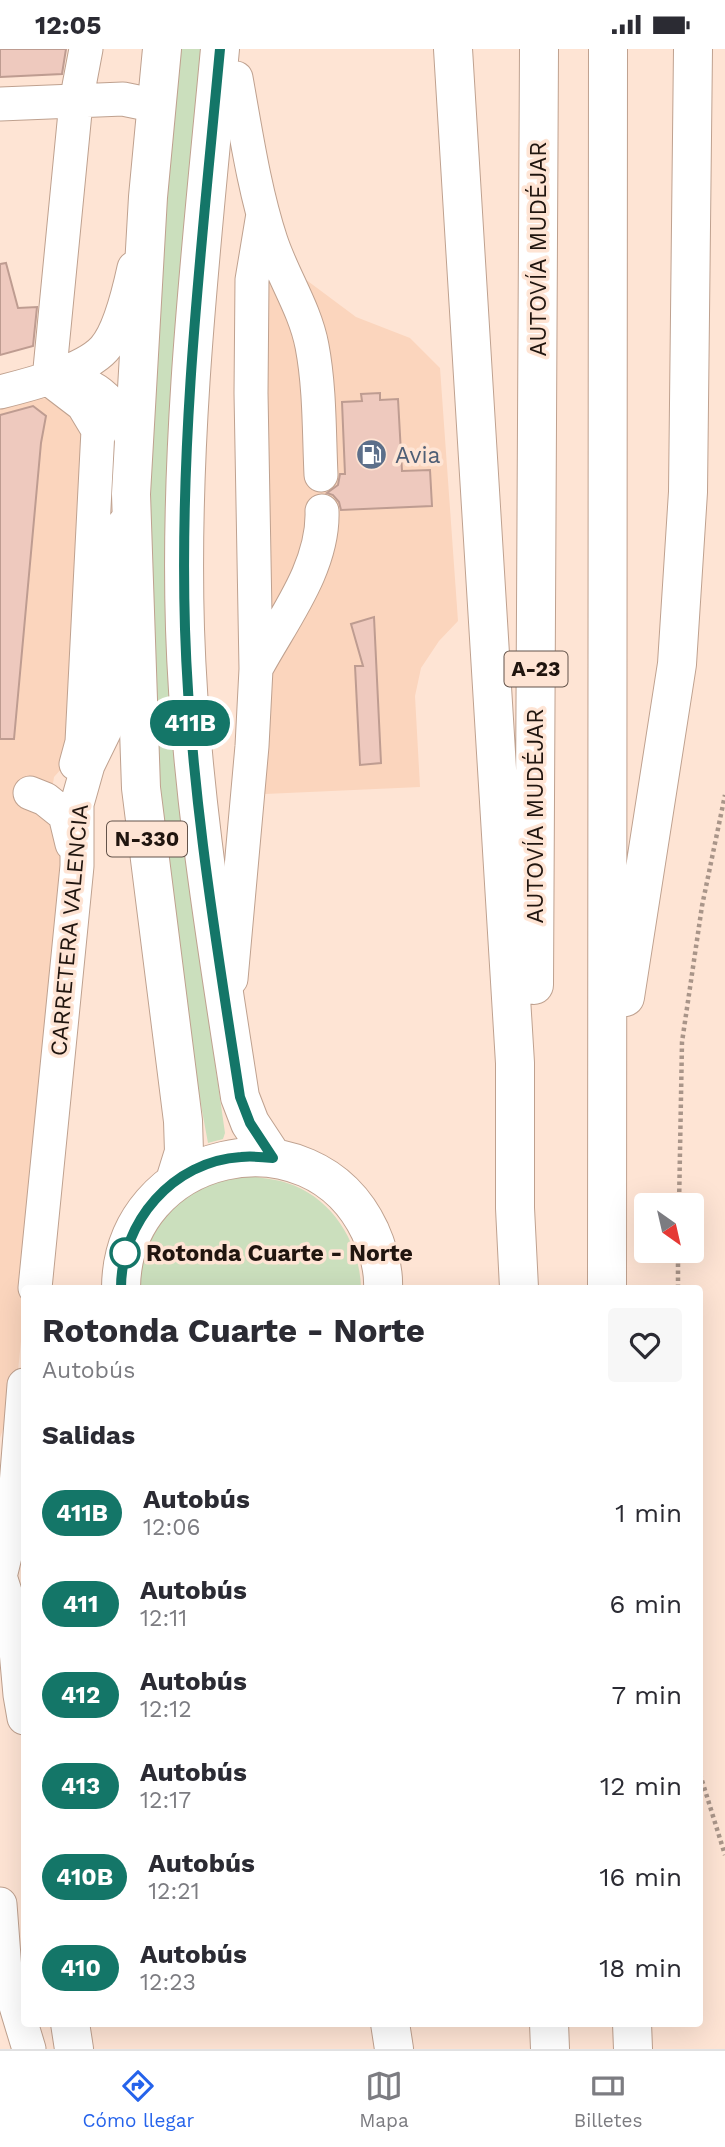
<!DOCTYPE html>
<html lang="es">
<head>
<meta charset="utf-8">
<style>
	:root { --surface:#fff; --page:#f7f7f7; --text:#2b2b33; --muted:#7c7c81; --line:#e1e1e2; --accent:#2563eb }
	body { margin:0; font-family:"Work Sans",sans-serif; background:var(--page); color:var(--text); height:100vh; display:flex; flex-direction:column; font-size:26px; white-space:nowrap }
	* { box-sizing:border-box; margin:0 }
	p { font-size:23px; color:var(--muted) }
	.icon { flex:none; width:38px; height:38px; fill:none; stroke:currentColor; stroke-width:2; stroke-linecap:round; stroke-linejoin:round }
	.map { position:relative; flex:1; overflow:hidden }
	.side { position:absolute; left:21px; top:1236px; width:682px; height:742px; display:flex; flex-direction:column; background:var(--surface); border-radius:7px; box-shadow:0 7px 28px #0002 }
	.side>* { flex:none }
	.badge { padding:0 14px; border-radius:23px; font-size:24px; line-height:46px }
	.needle { width:46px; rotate:146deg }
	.buttons { position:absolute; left:634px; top:1144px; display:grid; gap:14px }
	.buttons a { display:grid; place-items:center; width:70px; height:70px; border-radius:7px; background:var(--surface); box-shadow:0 7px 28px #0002; font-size:35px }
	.map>.badge { position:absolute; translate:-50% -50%; box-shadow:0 0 0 4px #fff }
	h2 { padding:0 21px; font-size:26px; line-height:63px }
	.round { display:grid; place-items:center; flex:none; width:74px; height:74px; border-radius:7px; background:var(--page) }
	.overview { display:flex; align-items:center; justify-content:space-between; height:119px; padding:0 21px }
	h1 { font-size:33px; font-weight:700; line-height:52px }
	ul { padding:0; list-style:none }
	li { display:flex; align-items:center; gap:21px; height:91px; padding:0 21px }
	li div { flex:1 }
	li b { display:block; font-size:26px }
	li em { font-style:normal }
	li .badge { min-width:77px; font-weight:700; text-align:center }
	.status { display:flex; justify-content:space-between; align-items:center; height:49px; padding:0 35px; background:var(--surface); direction:ltr }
	.status svg { height:19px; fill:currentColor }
	.tab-bar { display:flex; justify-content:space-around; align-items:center; height:98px; border-top:2px solid var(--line); background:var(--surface); font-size:19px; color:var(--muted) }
	.tab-bar a { display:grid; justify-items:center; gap:4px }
	.tab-bar .current { color:var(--accent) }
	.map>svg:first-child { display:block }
</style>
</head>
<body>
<div class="status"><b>12:05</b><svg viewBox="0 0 49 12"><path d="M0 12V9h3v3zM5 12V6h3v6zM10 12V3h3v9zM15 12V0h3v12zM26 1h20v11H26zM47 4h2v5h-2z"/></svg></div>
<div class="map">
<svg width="725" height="2000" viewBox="0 0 725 2000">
	<rect width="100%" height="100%" fill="#fee4d4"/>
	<path fill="#fbd5bd" d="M264,227L305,230L356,268L410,289L440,319L458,572L439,592L421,619L415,647L420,738L265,745L267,638Z
		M33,347L55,352L89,384L63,718L54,728L49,760L70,804L16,1342L0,1389V354Z"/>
	<path fill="#cbdfbd" d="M180,0H204L202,924L225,1084L223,1090L208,1094L182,953L148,640L151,248Z
		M249,1127C261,1129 276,1130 287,1134C332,1148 360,1194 361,1239H140C140,1194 168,1150 212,1134C223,1130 237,1130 249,1127Z"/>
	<path fill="#eec9be" stroke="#be9c91" stroke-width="2" d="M0,0H66L62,25L0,28Z
		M6,214L18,259L37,258L33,297L0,306V215Z
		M380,344V351L398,350L402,422L430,421L432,457L341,461L339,453L333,446L327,444L338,436L340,425H345L342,353L362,352L361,345Z
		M33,357L46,367L41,394L14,690H0V366Z
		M374,568L381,714L360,716L355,617H363L351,575Z"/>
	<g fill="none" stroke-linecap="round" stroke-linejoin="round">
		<defs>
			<path id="minor" d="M236,29C246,84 254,140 271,192C283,228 305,260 312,297C320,339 319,384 321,426
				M0,55L123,50L157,57
				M49,330L83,356L98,381L82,693L76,715
				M49,330L76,53L86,0
				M69,332C103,335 124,367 134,396
				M0,343C28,336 84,322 104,300C120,282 129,242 134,219
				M257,618C283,570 324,518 322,462
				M30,744L45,750L65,766L72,795
				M231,930L252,697L256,620L251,344L252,231L263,165
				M35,1239L77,817V755L88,716L108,675L112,637L111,534L124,475
				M0,1527L13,1568L20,1646L24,1669
				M0,1528L13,1474L24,1336
				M0,1855L5,1921L29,2000"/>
			<path id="highway" d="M162,0L148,148L131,445L141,739L183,1072L184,1103L175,1132
				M220,0C202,193 179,386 185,580C190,738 216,892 240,1048L250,1074L273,1109
				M453,0L515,1014V1159L519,1239
				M534,936L539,0
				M625,948L677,615L688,443L693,0
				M121,1239C122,1101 311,1057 370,1182C378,1200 384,1220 383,1239
				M607,1239L608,0
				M70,1974L74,2000
				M390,1974L394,2000
				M549,1974L550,2000
				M632,1974L633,2000"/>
		</defs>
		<use href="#minor" stroke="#bfa18f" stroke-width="35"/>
		<use href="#highway" stroke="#bfa18f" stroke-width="40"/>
		<path stroke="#a99589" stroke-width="4.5" stroke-dasharray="3.5 3.5" stroke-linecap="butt" d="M679,1157L682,993L702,857L725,746
			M678,1239V1202
			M700,1725L725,1806"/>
		<use href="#minor" stroke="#fff" stroke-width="33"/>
		<use href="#highway" stroke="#fff" stroke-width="38"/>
	</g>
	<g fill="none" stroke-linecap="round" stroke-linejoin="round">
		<defs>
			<path id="line" d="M121,1239C121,1173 173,1112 241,1108C251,1107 263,1108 273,1109L250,1074L240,1048C216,893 190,738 185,580C179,386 202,193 220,0"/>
		</defs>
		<use href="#line" stroke="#fff" stroke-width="16"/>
		<use href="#line" stroke="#147668" stroke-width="10"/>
	</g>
	<defs>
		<symbol id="fuel-disc" viewBox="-11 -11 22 22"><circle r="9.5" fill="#5c6f8a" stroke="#fee4d4"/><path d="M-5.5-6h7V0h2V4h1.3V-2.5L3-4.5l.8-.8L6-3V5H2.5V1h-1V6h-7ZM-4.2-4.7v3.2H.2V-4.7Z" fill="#fff"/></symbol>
	</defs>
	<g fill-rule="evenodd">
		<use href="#fuel-disc" x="354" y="388" width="35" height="35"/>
	</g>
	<circle fill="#fff" stroke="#147668" stroke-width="3.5" cx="125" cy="1204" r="14"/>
	<g text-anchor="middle" stroke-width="7" stroke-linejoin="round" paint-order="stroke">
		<g fill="#fee4d4" stroke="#63534a" stroke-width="2">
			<rect x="504.5" y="602.5" width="63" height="35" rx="5"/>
			<rect x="107" y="772.5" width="80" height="35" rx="5"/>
		</g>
		<g font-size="21" font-weight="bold" fill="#20150f">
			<text x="536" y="627">A-23</text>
			<text x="147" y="797">N-330</text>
		</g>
		<g font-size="23" fill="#20150f" stroke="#fee4d4">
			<text transform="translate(538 200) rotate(-90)" y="8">AUTOVÍA MUDÉJAR</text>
			<text transform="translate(535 767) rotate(-90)" y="8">AUTOVÍA MUDÉJAR</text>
			<text transform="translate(69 881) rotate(-85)" y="8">CARRETERA VALENCIA</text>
		</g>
		<g font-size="23" fill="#4e5e75" stroke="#fee4d4" text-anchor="start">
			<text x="395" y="414">Avia</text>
		</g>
		<g font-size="23" font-weight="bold" fill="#20150f" stroke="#fee4d4" text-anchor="start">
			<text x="146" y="1212">Rotonda Cuarte - Norte</text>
		</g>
	</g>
</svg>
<div class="buttons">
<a><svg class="needle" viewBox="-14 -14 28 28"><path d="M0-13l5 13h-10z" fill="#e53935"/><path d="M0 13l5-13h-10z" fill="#7c7c81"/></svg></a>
</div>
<b class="badge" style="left:190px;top:674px;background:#147668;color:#fff">411B</b>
<section class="side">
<div class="overview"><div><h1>Rotonda Cuarte - Norte</h1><p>Autobús</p></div><a class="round"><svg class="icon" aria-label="heart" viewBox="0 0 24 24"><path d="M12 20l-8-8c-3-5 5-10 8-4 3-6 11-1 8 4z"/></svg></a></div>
<h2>Salidas</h2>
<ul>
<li><span class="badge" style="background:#147668;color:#fff">411B</span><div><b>Autobús</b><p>12:06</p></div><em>1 min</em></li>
<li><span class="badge" style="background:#147668;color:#fff">411</span><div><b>Autobús</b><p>12:11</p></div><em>6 min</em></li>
<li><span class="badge" style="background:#147668;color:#fff">412</span><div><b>Autobús</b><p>12:12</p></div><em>7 min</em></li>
<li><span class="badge" style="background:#147668;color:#fff">413</span><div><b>Autobús</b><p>12:17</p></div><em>12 min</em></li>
<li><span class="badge" style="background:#147668;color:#fff">410B</span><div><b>Autobús</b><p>12:21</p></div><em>16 min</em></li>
<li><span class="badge" style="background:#147668;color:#fff">410</span><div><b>Autobús</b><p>12:23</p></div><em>18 min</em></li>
</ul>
</section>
</div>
<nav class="tab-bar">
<a class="current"><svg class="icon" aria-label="directions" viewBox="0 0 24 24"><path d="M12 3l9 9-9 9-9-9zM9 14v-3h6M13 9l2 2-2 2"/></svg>Cómo llegar</a>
<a><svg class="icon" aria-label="map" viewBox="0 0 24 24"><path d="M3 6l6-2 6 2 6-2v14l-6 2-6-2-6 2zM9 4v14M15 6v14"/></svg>Mapa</a>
<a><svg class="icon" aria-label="tickets" viewBox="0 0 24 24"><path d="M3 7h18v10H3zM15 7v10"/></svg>Billetes</a>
</nav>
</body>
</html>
